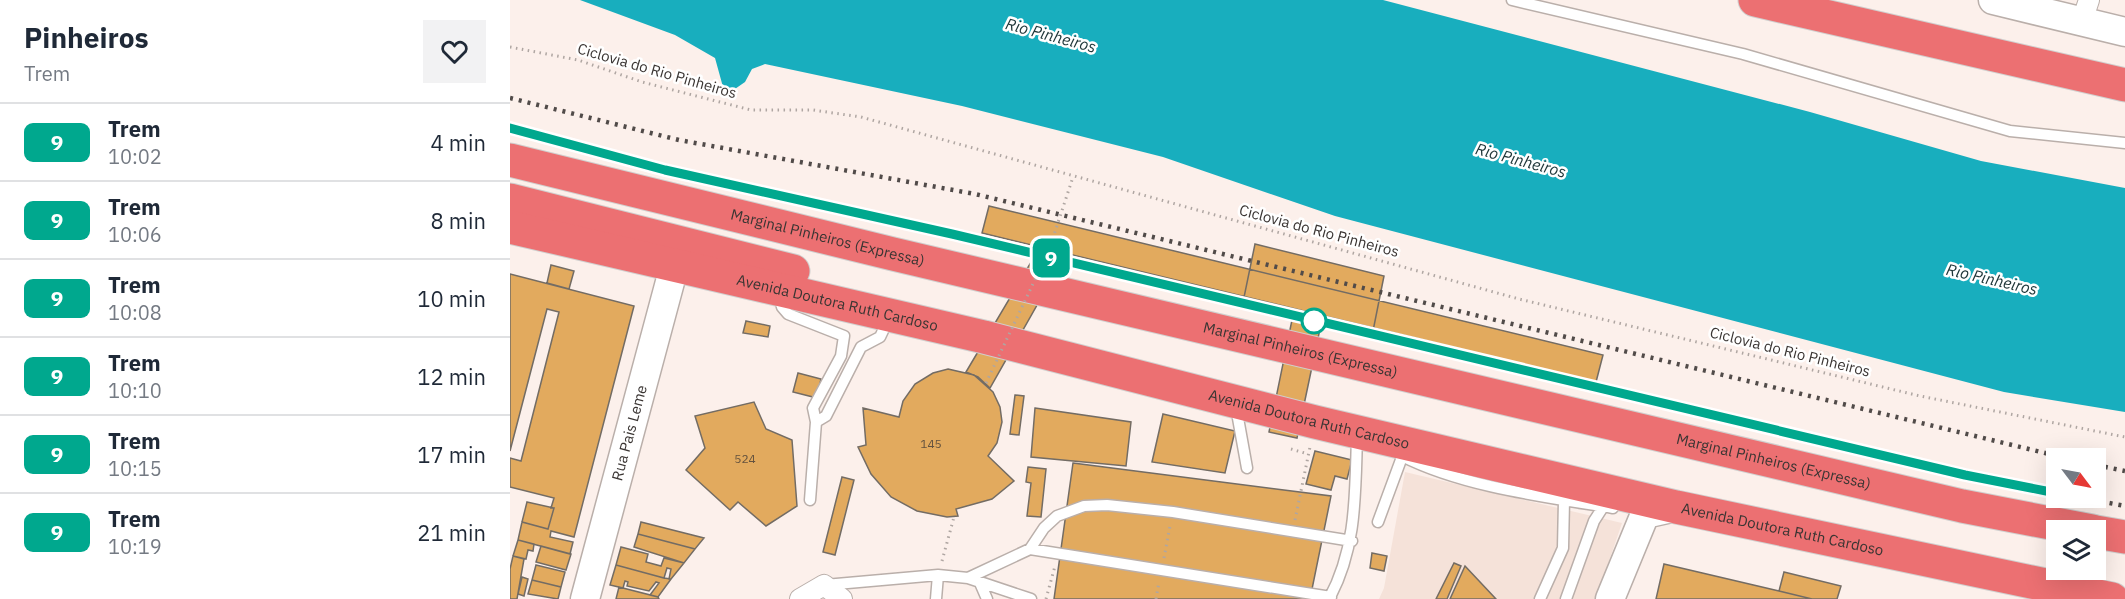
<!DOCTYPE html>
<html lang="pt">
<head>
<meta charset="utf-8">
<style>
	:root { --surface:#fff; --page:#f2f2f3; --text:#1f2937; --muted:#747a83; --line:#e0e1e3 }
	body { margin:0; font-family:"IBM Plex Sans",sans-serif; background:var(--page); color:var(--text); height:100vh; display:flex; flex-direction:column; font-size:22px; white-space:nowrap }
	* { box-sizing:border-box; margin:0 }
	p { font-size:20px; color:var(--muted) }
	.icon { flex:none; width:33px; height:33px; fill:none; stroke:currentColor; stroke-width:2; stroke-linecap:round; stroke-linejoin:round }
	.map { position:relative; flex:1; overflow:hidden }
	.details { display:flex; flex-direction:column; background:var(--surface); width:510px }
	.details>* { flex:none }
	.badge { padding:0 12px; border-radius:9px; font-size:21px; line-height:39px }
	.needle { width:39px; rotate:122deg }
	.buttons { position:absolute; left:1536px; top:448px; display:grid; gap:12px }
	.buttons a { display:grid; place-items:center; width:60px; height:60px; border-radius:0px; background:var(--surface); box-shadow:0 6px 24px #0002; font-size:30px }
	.map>.badge { position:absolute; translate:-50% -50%; box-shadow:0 0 0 3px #fff }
	.round { display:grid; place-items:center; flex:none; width:63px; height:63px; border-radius:0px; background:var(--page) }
	.overview { display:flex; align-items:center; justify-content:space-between; height:102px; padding:0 24px }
	h1 { font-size:28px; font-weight:800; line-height:45px }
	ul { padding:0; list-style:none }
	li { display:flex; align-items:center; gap:18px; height:78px; padding:0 24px; border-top:2px solid var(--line) }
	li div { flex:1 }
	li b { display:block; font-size:22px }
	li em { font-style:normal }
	li .badge { min-width:66px; font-weight:700; text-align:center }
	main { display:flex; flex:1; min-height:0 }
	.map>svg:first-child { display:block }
</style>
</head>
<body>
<main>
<section class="details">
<div class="overview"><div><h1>Pinheiros</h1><p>Trem</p></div><a class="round"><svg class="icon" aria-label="heart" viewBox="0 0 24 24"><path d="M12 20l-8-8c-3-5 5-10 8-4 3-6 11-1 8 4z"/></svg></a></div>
<ul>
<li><span class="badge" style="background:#00a88e;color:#fff">9</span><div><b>Trem</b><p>10:02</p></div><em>4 min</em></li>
<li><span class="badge" style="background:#00a88e;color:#fff">9</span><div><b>Trem</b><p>10:06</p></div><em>8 min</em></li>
<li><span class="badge" style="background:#00a88e;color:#fff">9</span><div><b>Trem</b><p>10:08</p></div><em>10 min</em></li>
<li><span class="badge" style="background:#00a88e;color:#fff">9</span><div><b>Trem</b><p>10:10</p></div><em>12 min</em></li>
<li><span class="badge" style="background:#00a88e;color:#fff">9</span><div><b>Trem</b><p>10:15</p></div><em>17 min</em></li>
<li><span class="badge" style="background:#00a88e;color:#fff">9</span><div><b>Trem</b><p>10:19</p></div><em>21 min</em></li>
</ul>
</section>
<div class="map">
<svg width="1615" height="599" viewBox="0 0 1615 599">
	<rect width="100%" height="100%" fill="#fcf0eb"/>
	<path fill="#f5e2d9" d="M895,472L1112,523L1086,599H869L874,588Z"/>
	<path fill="#18aebe" d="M70,0H873L1300,112L1471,161L1615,188V412L1494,392L825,216L653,157L452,106L255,64L242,69L235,82L222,91L213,87L205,58L165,35Z"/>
	<path fill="#e2aa5e" stroke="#736c64" stroke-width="1.5" d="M479,206L1093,355L1086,382L472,233Z
		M745,244L874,276L862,336L811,324L787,438L759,432L782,320L732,307Z
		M530,247L556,254L480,388L468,377L456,372Z
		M41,265L64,271L59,289L37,283Z
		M0,274L124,306L64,537L41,531L40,537L63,542L60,554L8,540L12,522L38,529L44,508H41L44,498L0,487V458L11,461L49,312L37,309L0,451Z
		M236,321L260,326L258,337L233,333Z
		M438,369L464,375L483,392L490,407L492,422L487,443L478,456L504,481L482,499L446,509L448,516L437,517L407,511L381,497L361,474L348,447L356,445L353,408L389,417L393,401L405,384L423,373Z
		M288,373L311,379L307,398L283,392Z
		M505,395L514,396L509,435L500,434Z
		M244,402L256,429L282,440L287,506L256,526L228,502L220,510L176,470L195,448L185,416Z
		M525,408L621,422L616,466L521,457Z
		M653,414L725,431L715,473L642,462Z
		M805,451L842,460L837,479L825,476L821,490L796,484Z
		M563,463L821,496L800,599H544Z
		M518,467L536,469L531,517L517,516L521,483L516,482Z
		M332,477L344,480L325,555L313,552Z
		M17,502L44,508L38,529L12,522Z
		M131,522L194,538L185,549L128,534Z
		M128,534L185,549L174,563L124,547Z
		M8,540L24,544L23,551L18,550L16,559L3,556Z
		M31,546L61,554L56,570L26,562Z
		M111,547L138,554L136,562L151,566L154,558L174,563L161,579H159L161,569L157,568L154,578L106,565Z
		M862,553L877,556L874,571L860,568Z
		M3,556L14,559L7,599H0V569Z
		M944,563L951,566L937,599H926Z
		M1154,564L1269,591L1302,599H1146Z
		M26,565L55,572L51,587L22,580Z
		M106,565L154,578L161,579L148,597L140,595L149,583L146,582L139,591L117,586L118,582L115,581L113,588L100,585Z
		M955,566L986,599H940Z
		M1274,572L1331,586L1327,599H1302L1269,591Z
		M12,577L18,579L14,596L8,594Z
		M22,580L51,587L48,599L18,594Z
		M109,587L148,597L149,599H106Z"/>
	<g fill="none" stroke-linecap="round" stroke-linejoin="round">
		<defs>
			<path id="lane" d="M1002,0L1233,54L1500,131L1615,143
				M269,295L272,307L278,314L334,336L331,356L303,408L306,422L300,500
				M726,407L737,468
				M306,422L316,416L351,347L370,337L379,318
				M892,456C953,487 1036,497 1103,508
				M868,522L892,457
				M520,549L821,597
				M458,578L520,549L534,528L547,516L574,506L597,505L663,512L842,541
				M470,583L477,599
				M315,585L428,575L458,578L521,599
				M426,599L428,575
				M819,599C847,548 845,493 847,437
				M1030,599L1053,548L1054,500
				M1056,599L1084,521L1093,507"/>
			<path id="street" d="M1571,24L1579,0
				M290,599L314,585L332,599"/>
			<g id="secondary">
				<path d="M1483,0L1615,32"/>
				<path id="s1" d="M75,599L164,267"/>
				<path d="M1100,599L1135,514L1166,507"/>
			</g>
			<g id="highway">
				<path d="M1245,0L1615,85"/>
				<path id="s2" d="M0,160L383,254L1452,506L1582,531"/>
				<path d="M0,200L283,271"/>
				<path id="s3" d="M0,227L474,337L805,422L1166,507L1602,599"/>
				<path d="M1586,532L1615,537"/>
			</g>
		</defs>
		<use href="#lane" stroke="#baafaa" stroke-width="13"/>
		<use href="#street" stroke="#baafaa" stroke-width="22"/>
		<use href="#secondary" stroke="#baafaa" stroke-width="31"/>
		<use href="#highway" stroke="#d0cfce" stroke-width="35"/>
		<path stroke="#afa6a2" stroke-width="3" stroke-dasharray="1.5 4.5" stroke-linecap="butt" d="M0,47L68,60L132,82L241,110H303L351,117L1009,299L1410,396L1615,437
			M539,250L563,177
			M781,449L798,454
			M785,520L800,447
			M654,558L660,526
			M432,561L444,517
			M536,599L545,566
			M646,599L649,582"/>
		<use href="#lane" stroke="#fff" stroke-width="10"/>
		<use href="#street" stroke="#fff" stroke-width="20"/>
		<use href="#secondary" stroke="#fff" stroke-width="28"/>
		<use href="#highway" stroke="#ec7072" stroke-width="33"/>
		<path stroke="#514b49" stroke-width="4.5" stroke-dasharray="3 6" stroke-linecap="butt" d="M0,98L169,140L465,194L1560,459
			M0,128L155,170L442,234L1455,475L1546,493
			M1586,465L1615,471
			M1573,498L1615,506"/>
		<path stroke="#afa6a2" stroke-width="3" stroke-dasharray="1.5 4.5" stroke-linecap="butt" d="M476,383L539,250"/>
	</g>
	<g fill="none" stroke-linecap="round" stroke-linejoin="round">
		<defs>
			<path id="line" d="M0,128L155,170L442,234L1455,475L1546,493"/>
		</defs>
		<use href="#line" stroke="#fff" stroke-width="14"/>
		<use href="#line" stroke="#00a88e" stroke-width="9"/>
	</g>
	<circle fill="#fff" stroke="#00a88e" stroke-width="3" cx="804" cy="321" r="12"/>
	<g text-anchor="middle" stroke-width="5" stroke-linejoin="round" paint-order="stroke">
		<g font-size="12" fill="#64523e">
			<text x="421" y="448">145</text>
			<text x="235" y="463">524</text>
		</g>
		<g font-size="15" fill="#3a3533" stroke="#fff">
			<text transform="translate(147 71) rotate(16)" y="5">Ciclovia do Rio Pinheiros</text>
			<text transform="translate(809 231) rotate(15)" y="5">Ciclovia do Rio Pinheiros</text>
			<text dy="5" stroke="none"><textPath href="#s2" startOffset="327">Marginal Pinheiros (Expressa)</textPath></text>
			<text dy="5" stroke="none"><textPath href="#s3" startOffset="336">Avenida Doutora Ruth Cardoso</textPath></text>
			<text dy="5" stroke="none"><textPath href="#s2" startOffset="813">Marginal Pinheiros (Expressa)</textPath></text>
			<text transform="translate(1280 352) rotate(14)" y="5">Ciclovia do Rio Pinheiros</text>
			<text dy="5" stroke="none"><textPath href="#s3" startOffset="822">Avenida Doutora Ruth Cardoso</textPath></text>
			<text dy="5" stroke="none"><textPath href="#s1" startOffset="172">Rua Pais Leme</textPath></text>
			<text dy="5" stroke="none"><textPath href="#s2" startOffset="1299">Marginal Pinheiros (Expressa)</textPath></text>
			<text dy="5" stroke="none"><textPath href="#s3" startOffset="1308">Avenida Doutora Ruth Cardoso</textPath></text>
		</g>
		<g font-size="16" font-style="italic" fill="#20373a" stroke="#fff">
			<text transform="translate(541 35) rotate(15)" y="6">Rio Pinheiros</text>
			<text transform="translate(1011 160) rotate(15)" y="6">Rio Pinheiros</text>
			<text transform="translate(1482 279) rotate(13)" y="6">Rio Pinheiros</text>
		</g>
	</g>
</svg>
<div class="buttons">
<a><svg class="needle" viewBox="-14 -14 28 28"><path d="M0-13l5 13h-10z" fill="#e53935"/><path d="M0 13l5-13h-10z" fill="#747a83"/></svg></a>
<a><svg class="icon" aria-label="layers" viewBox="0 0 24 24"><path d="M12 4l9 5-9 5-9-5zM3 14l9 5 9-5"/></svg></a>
</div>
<b class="badge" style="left:541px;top:258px;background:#00a88e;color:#fff">9</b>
</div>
</main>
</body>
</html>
